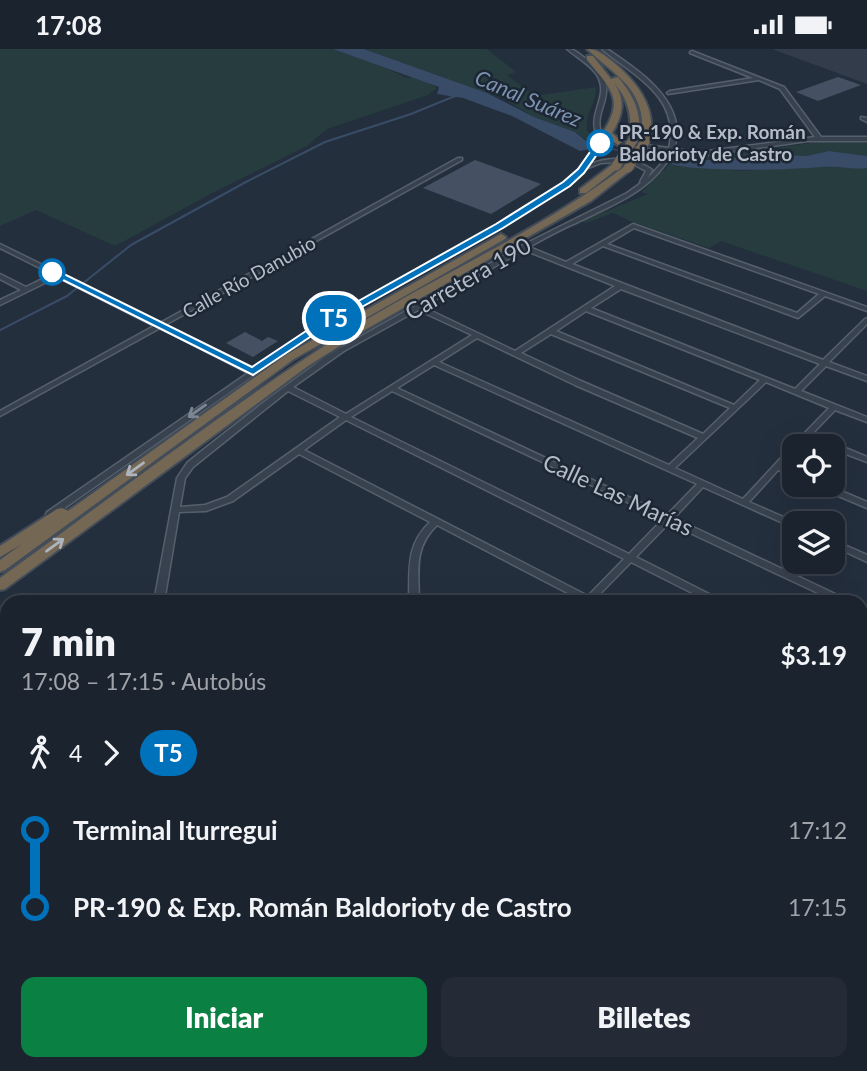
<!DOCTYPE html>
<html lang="es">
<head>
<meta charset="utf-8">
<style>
	:root { --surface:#1b232e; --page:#242b36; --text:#f1f3f6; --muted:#a0a4aa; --line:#39404a; --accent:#0b8043 }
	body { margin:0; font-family:Lato,sans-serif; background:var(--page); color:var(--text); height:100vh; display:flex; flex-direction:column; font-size:26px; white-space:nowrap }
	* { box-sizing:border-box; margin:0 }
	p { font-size:23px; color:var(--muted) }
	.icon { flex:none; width:38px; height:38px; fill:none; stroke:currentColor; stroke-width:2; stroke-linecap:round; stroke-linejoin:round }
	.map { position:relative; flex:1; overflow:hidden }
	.details { position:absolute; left:0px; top:546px; width:868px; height:476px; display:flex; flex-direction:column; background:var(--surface); border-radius:21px 21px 0 0; box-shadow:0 7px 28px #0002,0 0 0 2px var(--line) }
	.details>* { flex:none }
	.badge { padding:0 14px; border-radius:23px; font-size:24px; line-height:46px }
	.controls { position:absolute; left:782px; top:385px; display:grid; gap:14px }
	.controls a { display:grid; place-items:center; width:63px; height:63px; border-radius:14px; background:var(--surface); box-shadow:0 7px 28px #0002,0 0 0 2px var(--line); font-size:35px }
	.map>.badge { position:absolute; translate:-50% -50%; box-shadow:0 0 0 4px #fff }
	.legs { display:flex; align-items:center; gap:10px; height:77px; padding:0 21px; font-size:23px }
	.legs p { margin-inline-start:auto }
	.head { display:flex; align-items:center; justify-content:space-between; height:119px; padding:0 21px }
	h1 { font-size:38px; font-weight:800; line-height:52px }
	.button { display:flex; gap:14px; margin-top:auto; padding:14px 21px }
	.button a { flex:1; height:80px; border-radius:14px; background:var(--accent); color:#fff; font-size:28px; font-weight:800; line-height:80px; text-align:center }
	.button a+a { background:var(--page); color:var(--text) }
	ul { padding:0 21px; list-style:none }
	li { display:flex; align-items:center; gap:24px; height:77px; font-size:26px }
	li i { display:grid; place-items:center; width:10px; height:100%; margin:0 9px; background:currentColor }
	li i::after { content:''; width:18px; height:18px; margin:-9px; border:5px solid; border-radius:50%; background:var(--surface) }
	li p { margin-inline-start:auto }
	li:first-child i { background:linear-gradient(#0000 50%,currentColor 0) }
	li:last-child i { background:linear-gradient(currentColor 50%,#0000 0) }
	.status { display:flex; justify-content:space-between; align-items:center; height:49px; padding:0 35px; background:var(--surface); direction:ltr }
	.status svg { height:19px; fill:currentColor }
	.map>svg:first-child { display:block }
</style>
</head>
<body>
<div class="status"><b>17:08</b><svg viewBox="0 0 49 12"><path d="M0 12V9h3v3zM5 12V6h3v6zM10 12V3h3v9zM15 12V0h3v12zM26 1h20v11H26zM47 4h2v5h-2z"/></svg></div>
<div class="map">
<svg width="867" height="1022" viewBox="0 0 867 1022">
	<rect width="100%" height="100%" fill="#242f3e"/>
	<path fill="#323c4b" d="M772,0H867V35Z"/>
	<path fill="#263c3f" d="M0,0H333L380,16L406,29L413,28L429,34L437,39L428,46L327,80L307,97L216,142L115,197L36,161L0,177Z
		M364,0H487L516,23L507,26L535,47L596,38C596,57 585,62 587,82L596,90L593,95L575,83L534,68L504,50Z
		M843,91L867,93V107L829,102L806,107L761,105L720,111L674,109L676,106C731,111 788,94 843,91Z
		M671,114L738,122L825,118L867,119V242L721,192L709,199L630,172L613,164L586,174L582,172L648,145L641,143Z"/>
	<path fill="#394c67" d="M333,0H364L487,44L534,68L575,83L590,95L654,108L697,111H720L761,105L806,107L829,102L867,107V119C853,121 839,117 824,118C781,121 739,122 696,119C662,117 614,92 580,102L512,67L463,49L437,45L439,38Z"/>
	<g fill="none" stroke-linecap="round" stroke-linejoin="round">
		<path stroke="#394c67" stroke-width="2" d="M0,281L67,247L131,196L246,133L325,93L411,65L455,47"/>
	</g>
	<path fill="#455162" d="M838,28L861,36L818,52L796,43Z
		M475,111L541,135L491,165L423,139Z
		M245,283L262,292L268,288L278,292L253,308L226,294Z
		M7,827V914L0,910V835Z
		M0,964L7,968V1015H80L91,1022H0Z"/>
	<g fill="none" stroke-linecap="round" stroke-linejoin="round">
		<defs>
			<path id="minor" d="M567,0C575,0 579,5 586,10C630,44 586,59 604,90L669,99C681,48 634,27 602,0H607C635,19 676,45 677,83C677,89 676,94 674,100L700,103L815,88L780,40L759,31L668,45L667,44L670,42L753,29L690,4V3L692,2L784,38L821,88H867V92H808L700,107L673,103C652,142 616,154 578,173C561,180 545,189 529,198L566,213L633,175L867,258V262L825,247L798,269L603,197L572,215L823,311L865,270L867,269V275L829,313L867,327V332L826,317L801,342L867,368V373L835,361L812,385L867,408V413L833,400V397H827L809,389L801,397H794V404L783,417L794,422V427L778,421L749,453L797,474H794V479L703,438L674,469L848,551L850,553H837L669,474L636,508L721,551L723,553H710L631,513L592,553H582L583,552L437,476C413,499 419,523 419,553H409C410,521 405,497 430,473L299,405L233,452L206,462L179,463L164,553H154L177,429L187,414L203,401L268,350L328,306L521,197L627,144L641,134L640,133L646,122L633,115L618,113L601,114L585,120L568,136L502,178L318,281L53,467H47L46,465L47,463L248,324L160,279L0,367V362L154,277L57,228L0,256V251L21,241L0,230V225L26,238L52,225L0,199V195L160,274L458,109H462V111L165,276L253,320L314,279L498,176L564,134L579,121L599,91C584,65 611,49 597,26C590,15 576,8 567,0ZM603,93L668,102L661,115L648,129L652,121L651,120C632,107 609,107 588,116ZM634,179L819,245L797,264L607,195ZM524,201L615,237L515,302L423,258ZM621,240L820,315L795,340L591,259ZM418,261L472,286L346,365L293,338L344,302ZM586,262L760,331L734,356L556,282ZM551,285L730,359L703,385L581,332L521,304ZM477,289L575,336L698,389L669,416L439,313ZM434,316L697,435L667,466L397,339ZM766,333L829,359L794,395V398H791L743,450L675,419ZM288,342L340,368L227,448L205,456L180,458L185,429L193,418ZM392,342L663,470L629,505L351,368ZM346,371L624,510L588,547L304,401Z
				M861,68L867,69V73L861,70Z
				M816,436H827L867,453V459L817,438Z
				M833,491L867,506V513L833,497Z
				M861,558L867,560V567L861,565Z
				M867,571C867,577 867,583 861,585C861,579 860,573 867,571Z
				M861,619L867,622V630L861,627Z
				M867,699V710L861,714V703Z
				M7,810C7,818 9,826 0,829C0,821 0,813 7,810Z
				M867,856V870L861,874V860Z
				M861,882L867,884V896L861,894Z
				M861,982L867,985V998L861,995Z
				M134,1015H146V1022H134Z
				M273,1015H285L286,1022H274Z
				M335,1015H350L346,1022H331Z
				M470,1015H484L480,1022H466Z
				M605,1015H619L615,1022H601Z
				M746,1015H760L757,1022H743Z"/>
			<path id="highway" d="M587,0C598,0 603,6 612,12C637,33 660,61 648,95L641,93C649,42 619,30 587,0Z
				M587,7H593L611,30L618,28C634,47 645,68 636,93L629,91C633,69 629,51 614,34C626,51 623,66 612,84L622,93L618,96L608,89L602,94L598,91C625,52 615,44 587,11Z
				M613,115L621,117L586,144H580V140Z
				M625,117L633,119L591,152L363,282L308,317L5,540L0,541V529C116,445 230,356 351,280C441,224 540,182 625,117Z
				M501,185L506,188L505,190L294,310L5,521L0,523V511L22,495L0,508V497L57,460L62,459L68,462L286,306Z"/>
		</defs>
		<use href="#minor" stroke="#565f6c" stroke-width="3"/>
		<use href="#highway" stroke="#434c59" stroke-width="4"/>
		<use href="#minor" fill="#38414e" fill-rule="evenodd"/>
		<use href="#highway" fill="#746855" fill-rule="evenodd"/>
		<defs>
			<path id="highway-bridge" d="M616,117L633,91
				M628,119L645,93"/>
		</defs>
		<use href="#highway-bridge" stroke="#434c59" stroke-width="10" stroke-linecap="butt"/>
		<use href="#highway-bridge" stroke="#746855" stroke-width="9"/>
	</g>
	<defs><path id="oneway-shaft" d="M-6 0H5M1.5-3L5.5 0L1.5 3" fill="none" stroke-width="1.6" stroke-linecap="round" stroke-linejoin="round" transform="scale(1.75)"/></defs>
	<use stroke="#7c8592" href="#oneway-shaft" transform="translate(197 362) rotate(145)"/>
	<g stroke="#aeb4bd">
		<use href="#oneway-shaft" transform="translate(135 420) rotate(144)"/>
		<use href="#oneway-shaft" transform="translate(55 496) rotate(-36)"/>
	</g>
	<path fill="#0072bc" stroke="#fff" stroke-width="2" d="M597,93L605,94L584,124L570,137L503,179L319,282L253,326L47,223L56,221L252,318L312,278L496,175L563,133L578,120Z"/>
	<g fill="#fff" stroke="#0072bc" stroke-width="3.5">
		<circle cx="600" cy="94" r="12"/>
		<circle cx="52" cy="223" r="12"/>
	</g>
	<g text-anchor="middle" stroke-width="5" stroke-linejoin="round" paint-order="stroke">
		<g font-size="19" font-weight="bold" fill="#b4bcc9" stroke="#1d2633" text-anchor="start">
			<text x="619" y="90">PR-190 &amp; Exp. Román<tspan x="619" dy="22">Baldorioty de Castro</tspan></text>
		</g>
		<g font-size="19" fill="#b4bcc9" stroke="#1d2633">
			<text transform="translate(249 228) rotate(-29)" y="7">Calle Río Danubio</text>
		</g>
		<g font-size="21" font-style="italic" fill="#7c92b1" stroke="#1d2633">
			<text transform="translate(528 50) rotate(23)" y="7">Canal Suárez</text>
		</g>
		<g font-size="23" fill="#b4bcc9" stroke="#1d2633">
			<text transform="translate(468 230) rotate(-30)" y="8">Carretera 190</text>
			<text transform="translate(618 446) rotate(25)" y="8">Calle Las Marías</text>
		</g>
	</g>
</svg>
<div class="controls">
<a><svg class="icon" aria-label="locate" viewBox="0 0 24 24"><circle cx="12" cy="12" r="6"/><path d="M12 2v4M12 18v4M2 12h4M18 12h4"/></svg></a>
<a><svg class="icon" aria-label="layers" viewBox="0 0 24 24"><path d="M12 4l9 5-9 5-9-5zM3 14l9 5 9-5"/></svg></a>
</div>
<b class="badge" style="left:334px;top:269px;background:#0072bc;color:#fff">T5</b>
<section class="details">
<div class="head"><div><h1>7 min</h1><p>17:08 – 17:15 · Autobús</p></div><b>$3.19</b></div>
<div class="legs"><svg class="icon" aria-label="walk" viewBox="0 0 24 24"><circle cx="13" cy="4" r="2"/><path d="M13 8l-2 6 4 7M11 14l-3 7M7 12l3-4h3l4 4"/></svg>4<svg class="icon" aria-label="forward" viewBox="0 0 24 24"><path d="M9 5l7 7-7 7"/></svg><b class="badge" style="background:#0072bc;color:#fff">T5</b></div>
<ul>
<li><i style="color:#0072bc"></i><b>Terminal Iturregui</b><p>17:12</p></li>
<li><i style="color:#0072bc"></i><b>PR-190 &amp; Exp. Román Baldorioty de Castro</b><p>17:15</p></li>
</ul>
<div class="button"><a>Iniciar</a><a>Billetes</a></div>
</section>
</div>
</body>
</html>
